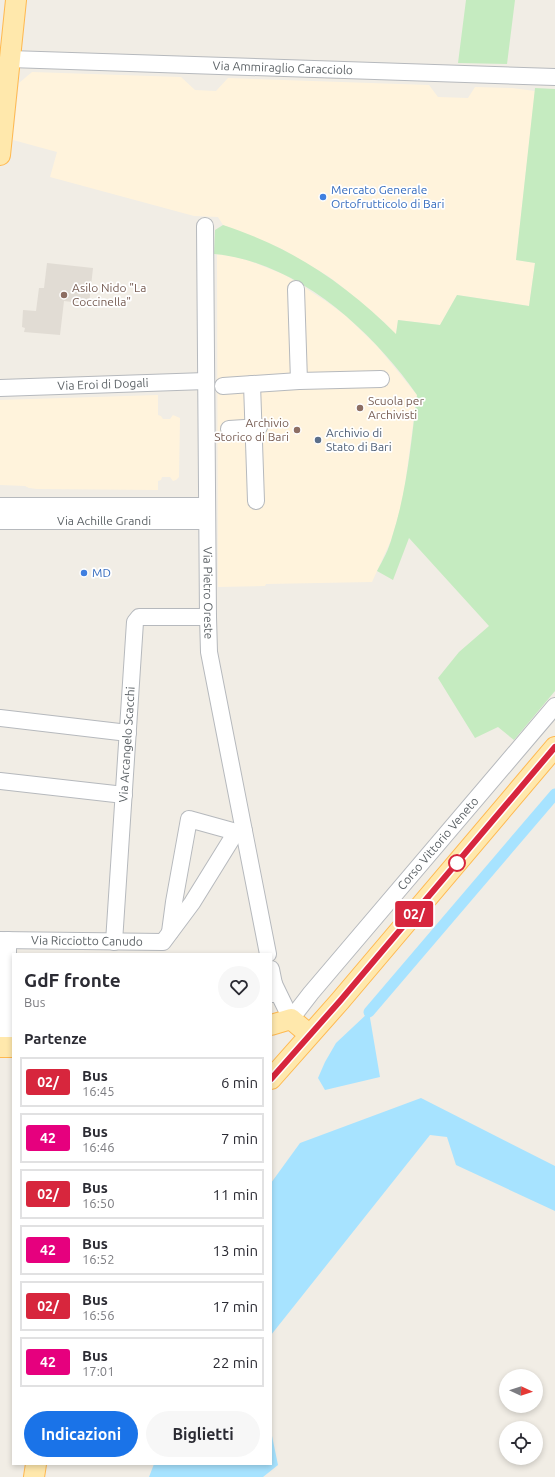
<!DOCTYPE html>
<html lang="it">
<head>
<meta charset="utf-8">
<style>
	:root { --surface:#fff; --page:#f7f7f7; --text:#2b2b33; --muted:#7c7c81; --line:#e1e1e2; --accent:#1a73e8 }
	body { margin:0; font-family:Ubuntu,sans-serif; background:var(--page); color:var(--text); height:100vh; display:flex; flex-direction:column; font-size:15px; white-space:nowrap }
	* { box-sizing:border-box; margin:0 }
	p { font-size:13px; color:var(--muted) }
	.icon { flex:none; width:22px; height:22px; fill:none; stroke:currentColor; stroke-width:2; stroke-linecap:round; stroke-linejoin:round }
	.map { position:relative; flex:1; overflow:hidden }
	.drawer { position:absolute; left:12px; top:953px; width:260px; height:512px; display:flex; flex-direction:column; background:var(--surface); border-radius:0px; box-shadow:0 2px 6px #0003 }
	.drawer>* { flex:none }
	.badge { padding:0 8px; border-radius:3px; font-size:14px; line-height:26px }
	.needle { width:26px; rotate:93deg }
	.controls { position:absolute; left:499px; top:1369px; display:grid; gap:8px }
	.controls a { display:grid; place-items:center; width:44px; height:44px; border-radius:50%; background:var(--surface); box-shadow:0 2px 6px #0003; font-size:20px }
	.map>.badge { position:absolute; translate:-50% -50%; box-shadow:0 0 0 2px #fff }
	h2 { padding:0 12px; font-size:15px; line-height:36px }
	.round { display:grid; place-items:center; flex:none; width:42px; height:42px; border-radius:21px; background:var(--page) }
	.summary { display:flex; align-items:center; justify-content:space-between; height:68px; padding:0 12px }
	h1 { font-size:19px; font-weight:600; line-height:30px }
	.action { display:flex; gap:8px; margin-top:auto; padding:8px 12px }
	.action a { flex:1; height:46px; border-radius:24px; background:var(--accent); color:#fff; font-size:16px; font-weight:600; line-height:46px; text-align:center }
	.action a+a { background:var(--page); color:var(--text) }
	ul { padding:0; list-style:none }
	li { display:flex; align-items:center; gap:12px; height:50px; margin:0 8px 6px; padding:0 4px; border:2px solid var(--line); border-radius:0px }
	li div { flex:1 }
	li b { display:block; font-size:15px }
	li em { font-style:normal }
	li .badge { min-width:44px; font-weight:700; text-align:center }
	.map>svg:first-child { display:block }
</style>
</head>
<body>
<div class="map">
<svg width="555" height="1477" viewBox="0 0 555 1477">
	<rect width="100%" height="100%" fill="#f1ede5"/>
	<path fill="#fff3dc" d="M32,72L181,77L195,90L216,91L228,78L429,85L438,97L468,98L475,87L512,88L535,91L516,260L535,263L529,306L457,295L440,325L398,320L396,335L384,322L341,286L328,276L280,248L223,225L218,217L194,216L50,177L57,152L13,140L19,83Z
		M217,254L231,256L250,261L285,275L327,302L346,316L377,346L417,395L405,485L401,506L392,538L372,582L266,584L265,586L218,587Z
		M158,395V415L161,416L163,419H170L173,415L180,418L179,477L176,480L173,481L170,477H162L161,480L158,481V490L37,489L29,488L25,486L0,485V400Z"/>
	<path fill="#e1dcd4" d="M47,263L93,268L89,304L64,301L60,335L24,332L25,328L22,327L23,310L36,311L39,288H44Z"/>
	<path fill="#c5ebc0" d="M466,0H515L507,64L458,63Z
		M535,88L555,89V691L514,740L498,727L475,738L438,678L459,652L489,626L409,538L393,580L377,571C383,560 389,549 392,537C407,491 411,443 417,395C372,330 296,261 214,254L215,230L223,225C238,230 254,236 269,243C317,265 359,297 396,334L398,320L440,325L457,295L529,306L535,263L516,260Z"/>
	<path fill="#a7e3ff" d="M369,1012L380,1077L325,1090L318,1078L325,1062L336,1043Z
		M421,1098L555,1166V1211L456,1165L447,1137L430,1135L271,1335V1183L300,1143Z
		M271,1431L278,1465L263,1477H149L154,1464H271Z"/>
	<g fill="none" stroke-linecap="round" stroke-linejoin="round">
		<path stroke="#a7e3ff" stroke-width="11" d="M369,1012L555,794"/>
		<defs>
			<g id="minor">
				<path id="s1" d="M10,59L555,77"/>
				<path id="s2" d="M205,226L208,617L209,652L268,954"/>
				<path d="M296,289L299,381"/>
				<path d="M252,384L256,501"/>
				<path d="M223,386L299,381L381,379"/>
				<path id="s3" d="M0,388L206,381"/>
				<path d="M229,429L259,427"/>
				<path d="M0,506H207"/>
				<path id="s4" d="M0,521H207"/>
				<path d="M0,718L128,733"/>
				<path d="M0,781L124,795"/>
				<path d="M170,932L174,902L189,819L236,832"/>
				<path id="s5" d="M0,940L163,942L192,903L236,832L244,831"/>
				<path d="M8,940V1047"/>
				<path id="s6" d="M114,942L135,622L139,617H208"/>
				<path d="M271,969L274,984L273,994"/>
				<path d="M274,984L291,1019"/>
				<path id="s7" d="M291,1019L311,993L555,706"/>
			</g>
			<path id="major" d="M0,155L16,0
				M271,1025L291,1019L310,1035
				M0,1047H13
				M271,1079L340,1001L555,747
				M34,1477L36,1464"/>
		</defs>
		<use href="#minor" stroke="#b6b9bd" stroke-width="18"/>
		<use href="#major" stroke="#ffb950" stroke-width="22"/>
		<use href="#minor" stroke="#fff" stroke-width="16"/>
		<use href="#major" stroke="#ffe8ac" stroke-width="20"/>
	</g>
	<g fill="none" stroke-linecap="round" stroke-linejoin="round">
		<defs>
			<path id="line" d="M271,1079L340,1001L555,747"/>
		</defs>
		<use href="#line" stroke="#fff" stroke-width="9"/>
		<use href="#line" stroke="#d7263d" stroke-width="6"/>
	</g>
	<g fill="#3f7fe0" stroke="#fff" stroke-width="1.5">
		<circle cx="323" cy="197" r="4"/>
		<circle cx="84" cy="573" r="4"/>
	</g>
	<g fill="#8d6e63" stroke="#fff" stroke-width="1.5">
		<circle cx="64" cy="295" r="4"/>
		<circle cx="360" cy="408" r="4"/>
		<circle cx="297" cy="430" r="4"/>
	</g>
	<circle fill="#5c6f8a" stroke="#fff" stroke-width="1.5" cx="318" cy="440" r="4"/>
	<circle fill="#fff" stroke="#d7263d" stroke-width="2" cx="457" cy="863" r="8"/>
	<g text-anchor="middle" stroke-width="3.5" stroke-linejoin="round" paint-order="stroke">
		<g font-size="12" fill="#5d6367" stroke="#fff">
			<text dy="4" stroke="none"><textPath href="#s1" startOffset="273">Via Ammiraglio Caracciolo</textPath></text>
			<text dy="4" stroke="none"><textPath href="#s3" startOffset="103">Via Eroi di Dogali</textPath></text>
			<text dy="4" stroke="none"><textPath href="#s4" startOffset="104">Via Achille Grandi</textPath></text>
			<text dy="4" stroke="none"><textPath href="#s2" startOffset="367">Via Pietro Oreste</textPath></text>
			<text dy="4" stroke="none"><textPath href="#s6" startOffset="198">Via Arcangelo Scacchi</textPath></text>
			<text dy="4" stroke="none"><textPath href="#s7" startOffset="229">Corso Vittorio Veneto</textPath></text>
			<text dy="4" stroke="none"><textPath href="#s5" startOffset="87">Via Ricciotto Canudo</textPath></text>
		</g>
		<g font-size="12" fill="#366cbe" stroke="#fff" text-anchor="start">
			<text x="331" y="194">Mercato Generale<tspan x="331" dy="14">Ortofrutticolo di Bari</tspan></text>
			<text x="92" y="577">MD</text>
		</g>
		<g font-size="12" fill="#785e54" stroke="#fff" text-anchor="start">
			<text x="72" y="292">Asilo Nido "La<tspan x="72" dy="14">Coccinella"</tspan></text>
			<text x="368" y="405">Scuola per<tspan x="368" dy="14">Archivisti</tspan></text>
			<text x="289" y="427" text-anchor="end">Archivio<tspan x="289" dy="14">Storico di Bari</tspan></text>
		</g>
		<g font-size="12" fill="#4e5e75" stroke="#fff" text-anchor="start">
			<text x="326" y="437">Archivio di<tspan x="326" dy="14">Stato di Bari</tspan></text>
		</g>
	</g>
</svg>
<div class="controls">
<a><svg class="needle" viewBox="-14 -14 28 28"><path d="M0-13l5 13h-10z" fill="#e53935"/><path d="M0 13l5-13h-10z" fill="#7c7c81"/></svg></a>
<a><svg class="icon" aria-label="locate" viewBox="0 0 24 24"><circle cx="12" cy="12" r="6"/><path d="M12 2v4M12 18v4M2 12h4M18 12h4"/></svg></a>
</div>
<b class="badge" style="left:414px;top:914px;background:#d7263d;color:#fff">02/</b>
<section class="drawer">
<div class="summary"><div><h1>GdF fronte</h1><p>Bus</p></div><a class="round"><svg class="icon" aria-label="heart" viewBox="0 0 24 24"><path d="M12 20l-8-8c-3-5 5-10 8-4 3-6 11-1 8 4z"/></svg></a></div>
<h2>Partenze</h2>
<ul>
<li><span class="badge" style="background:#d7263d;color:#fff">02/</span><div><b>Bus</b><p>16:45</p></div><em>6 min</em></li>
<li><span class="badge" style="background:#e6007e;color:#fff">42</span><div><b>Bus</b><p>16:46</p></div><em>7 min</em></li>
<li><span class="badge" style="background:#d7263d;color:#fff">02/</span><div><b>Bus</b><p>16:50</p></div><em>11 min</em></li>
<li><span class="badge" style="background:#e6007e;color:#fff">42</span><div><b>Bus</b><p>16:52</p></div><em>13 min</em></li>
<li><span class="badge" style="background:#d7263d;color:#fff">02/</span><div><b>Bus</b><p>16:56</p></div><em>17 min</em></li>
<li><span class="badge" style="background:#e6007e;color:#fff">42</span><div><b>Bus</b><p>17:01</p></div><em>22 min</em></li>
</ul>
<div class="action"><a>Indicazioni</a><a>Biglietti</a></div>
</section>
</div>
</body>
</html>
